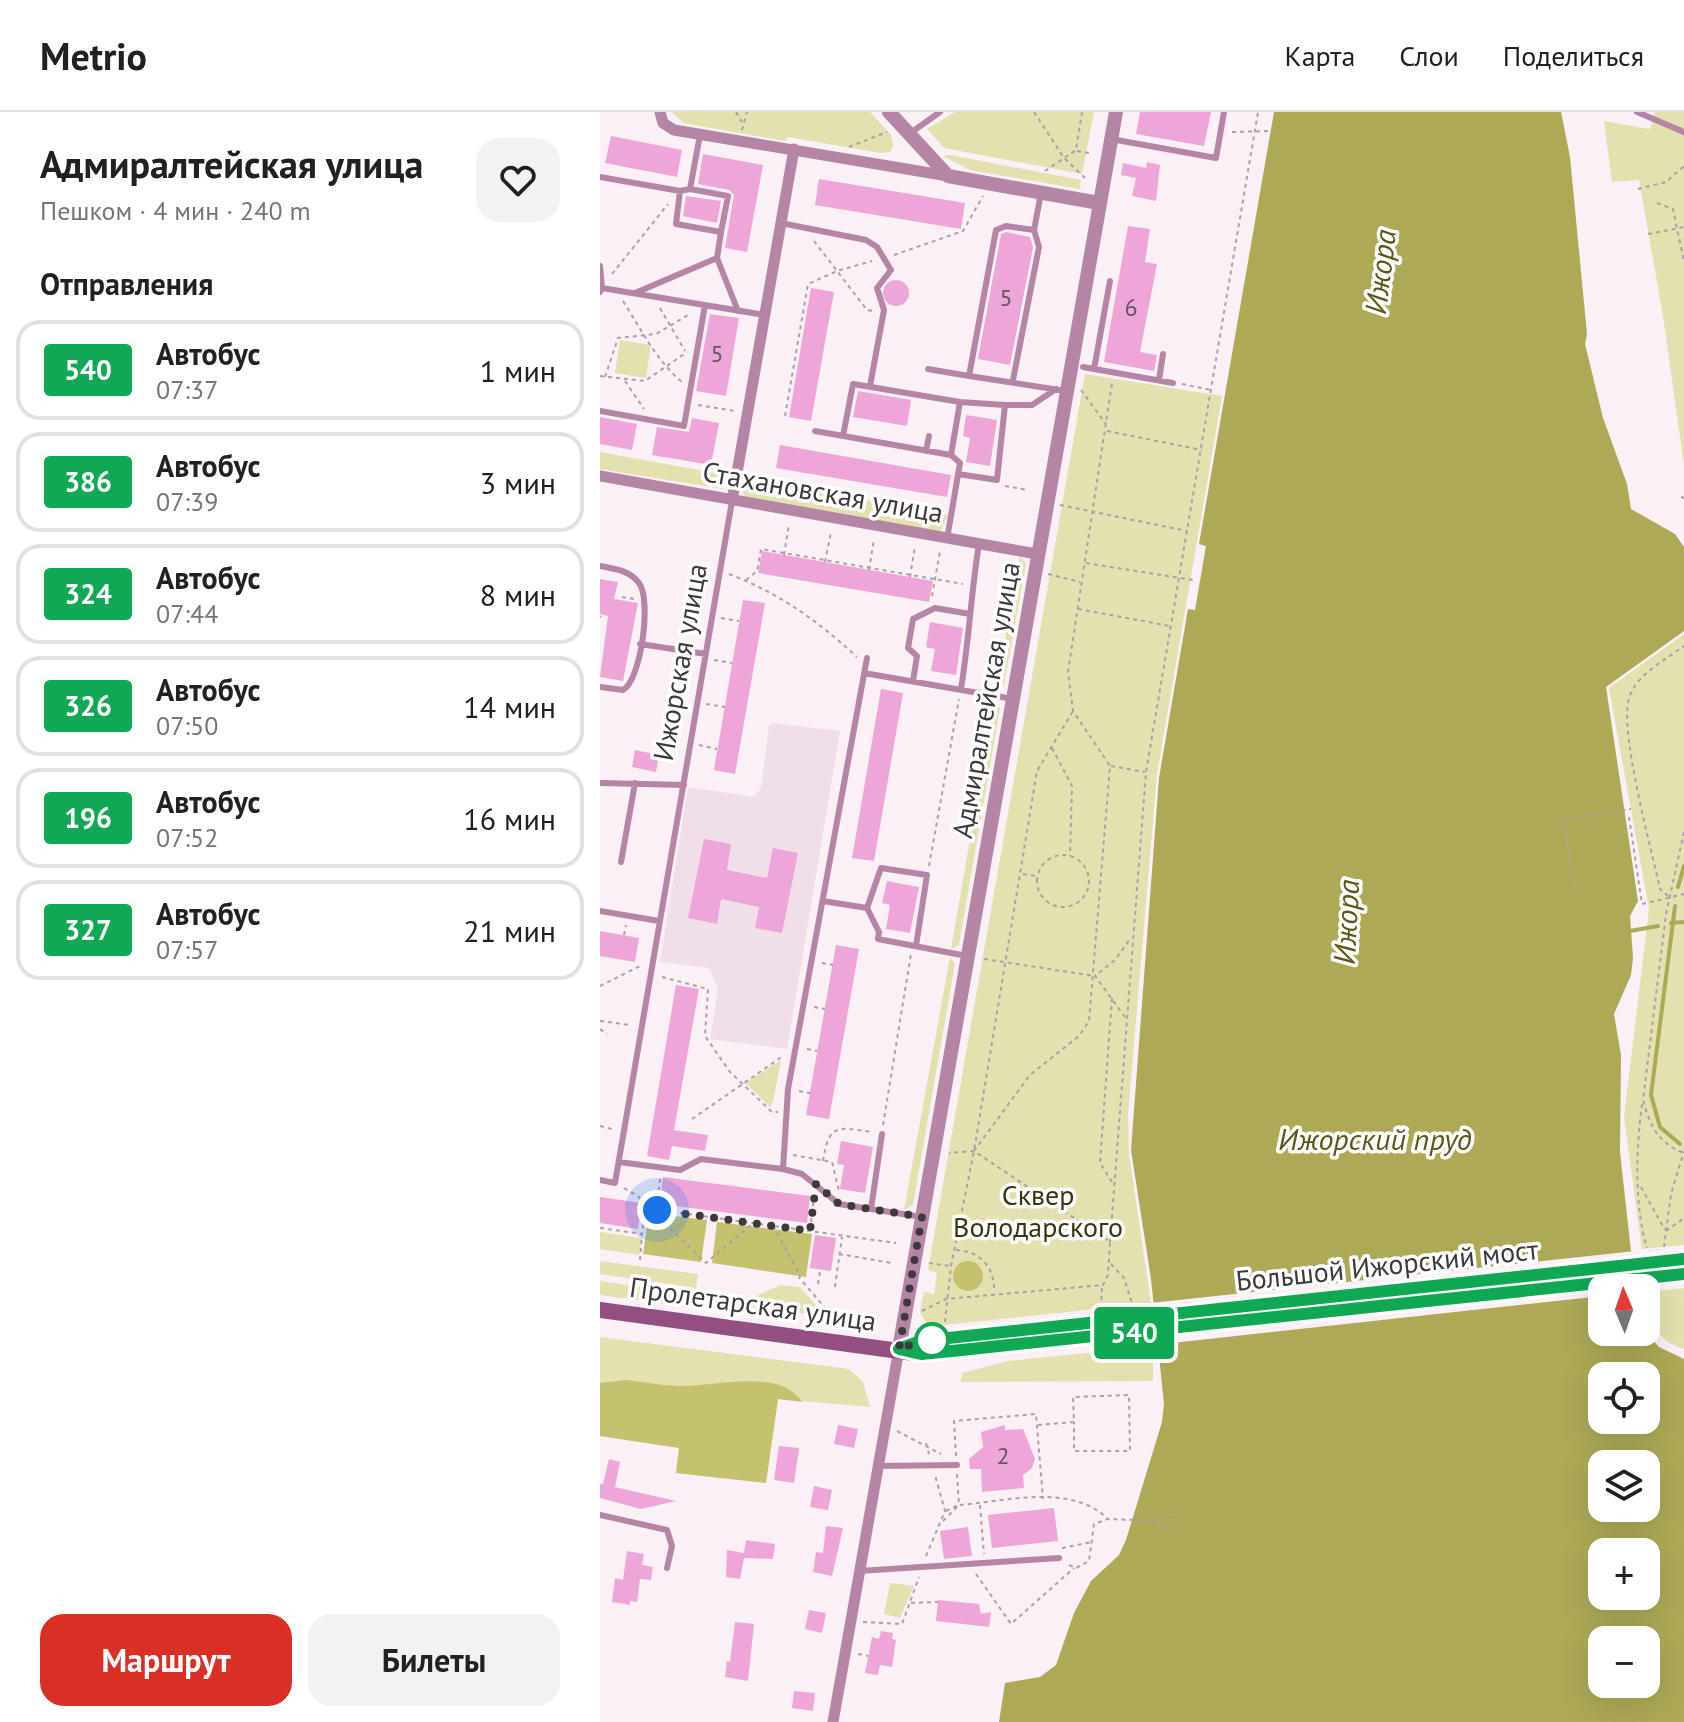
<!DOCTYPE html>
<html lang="ru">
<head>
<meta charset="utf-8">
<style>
	:root { --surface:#fff; --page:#f2f2f2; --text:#202124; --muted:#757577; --line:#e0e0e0; --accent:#d93025 }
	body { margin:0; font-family:"PT Sans",sans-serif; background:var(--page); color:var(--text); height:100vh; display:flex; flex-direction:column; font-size:30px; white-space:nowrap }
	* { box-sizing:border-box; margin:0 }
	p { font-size:26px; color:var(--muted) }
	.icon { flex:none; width:44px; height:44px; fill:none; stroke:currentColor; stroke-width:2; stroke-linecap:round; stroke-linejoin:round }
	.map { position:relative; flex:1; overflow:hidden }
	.panel { display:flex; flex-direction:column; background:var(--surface); width:600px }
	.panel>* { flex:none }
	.badge { padding:0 16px; border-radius:6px; font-size:28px; line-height:52px }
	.needle { width:52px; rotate:358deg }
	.buttons { position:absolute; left:988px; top:1162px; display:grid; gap:16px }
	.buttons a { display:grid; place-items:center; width:72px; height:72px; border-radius:16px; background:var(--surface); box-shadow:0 8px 32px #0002; font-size:40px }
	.you { position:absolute; width:40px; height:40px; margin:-20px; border:6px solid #fff; border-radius:50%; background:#1a73e8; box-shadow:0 0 0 12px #1a73e833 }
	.map>.badge { position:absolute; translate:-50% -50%; box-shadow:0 0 0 4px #fff }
	h2 { padding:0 40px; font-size:30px; line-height:72px }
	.round { display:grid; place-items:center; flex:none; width:84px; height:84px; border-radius:24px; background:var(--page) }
	.overview { display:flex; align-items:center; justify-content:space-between; height:136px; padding:0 40px }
	h1 { font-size:38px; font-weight:700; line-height:60px }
	.primary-button { display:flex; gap:16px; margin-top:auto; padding:16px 40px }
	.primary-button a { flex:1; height:92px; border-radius:24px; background:var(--accent); color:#fff; font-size:32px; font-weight:700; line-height:92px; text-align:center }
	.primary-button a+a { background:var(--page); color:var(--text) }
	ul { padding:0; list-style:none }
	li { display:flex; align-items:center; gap:24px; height:100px; margin:0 16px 12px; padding:0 24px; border:4px solid var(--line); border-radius:24px }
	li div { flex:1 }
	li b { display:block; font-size:30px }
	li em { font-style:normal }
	li .badge { min-width:88px; font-weight:700; text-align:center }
	header { display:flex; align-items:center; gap:48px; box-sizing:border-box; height:112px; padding:0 40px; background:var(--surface); border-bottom:2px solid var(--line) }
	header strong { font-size:38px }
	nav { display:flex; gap:44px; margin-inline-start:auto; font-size:28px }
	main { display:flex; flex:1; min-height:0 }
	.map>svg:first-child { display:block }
</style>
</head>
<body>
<header>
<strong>Metrio</strong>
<nav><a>Карта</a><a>Слои</a><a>Поделиться</a></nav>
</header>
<main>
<section class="panel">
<div class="overview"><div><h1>Адмиралтейская улица</h1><p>Пешком · 4 мин · 240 m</p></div><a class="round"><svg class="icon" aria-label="heart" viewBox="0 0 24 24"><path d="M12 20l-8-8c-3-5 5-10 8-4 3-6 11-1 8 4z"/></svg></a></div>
<h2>Отправления</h2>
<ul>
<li><span class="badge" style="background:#10a855;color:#fff">540</span><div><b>Автобус</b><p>07:37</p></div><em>1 мин</em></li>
<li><span class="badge" style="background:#10a855;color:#fff">386</span><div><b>Автобус</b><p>07:39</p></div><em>3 мин</em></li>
<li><span class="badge" style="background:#10a855;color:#fff">324</span><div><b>Автобус</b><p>07:44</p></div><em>8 мин</em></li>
<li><span class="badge" style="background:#10a855;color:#fff">326</span><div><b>Автобус</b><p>07:50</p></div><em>14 мин</em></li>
<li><span class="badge" style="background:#10a855;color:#fff">196</span><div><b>Автобус</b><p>07:52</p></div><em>16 мин</em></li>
<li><span class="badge" style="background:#10a855;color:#fff">327</span><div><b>Автобус</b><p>07:57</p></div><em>21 мин</em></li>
</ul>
<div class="primary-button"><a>Маршрут</a><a>Билеты</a></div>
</section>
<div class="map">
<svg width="1084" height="1610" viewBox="0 0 1084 1610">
	<rect width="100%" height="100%" fill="#faf0f6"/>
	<path fill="#f0dfea" d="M173,611L240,619L187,937L110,927L118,877L109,856L60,850L88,675L154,685L161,676L169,613Z"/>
	<path fill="#e2e1af" d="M72,0H270L291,23L293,34L290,40L280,41L188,25L185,29L83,11Z
		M355,0H494L482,62L344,36L327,17Z
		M1055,0H1084V353L1063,204L1039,68L1012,70L1004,9L1050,17Z
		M350,43L481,68L480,77L370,58L343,44Z
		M20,228L51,233L46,266L15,261Z
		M485,262L622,284L557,662L528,1003L529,1042L551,1191L335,1214L327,1212L320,1200L324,1180L334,1182L337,1161L328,1158Z
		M0,340L126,363L123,377L0,357Z
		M140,366L348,403L340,420L144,385Z
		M420,444L426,452L404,573L396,578Z
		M1084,522V1133L1042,1137L1024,1005L1049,797L1009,576Z
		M394,589L400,596L359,833L351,837Z
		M350,845L355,852L313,1093L304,1098Z
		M181,948L173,990L170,995L145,971Z
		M0,1120L42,1126L39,1143L0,1137Z
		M0,1149L98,1162L96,1176L0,1162Z
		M0,1169L96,1183L95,1196L0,1183Z
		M180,1173L200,1175L226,1205L148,1194V1188Z
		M1084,1176V1237C1056,1230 1049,1205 1046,1180Z
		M0,1225L249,1257L263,1270L270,1295L178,1287L166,1371L76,1361L79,1336L0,1324Z
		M553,1234V1269L361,1270L362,1261L408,1249Z
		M290,1471L314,1474L300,1506L284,1502Z"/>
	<path fill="#c5c26f" d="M49,1101L107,1108L101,1150L43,1142Z
		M117,1110L212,1122L206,1165L112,1151Z
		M353 1164a15 15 0 1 1 30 0a15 15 0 1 1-30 0Z
		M26,1268C44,1270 64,1274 82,1274C116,1274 181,1256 202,1290L178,1287L166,1371L76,1361L79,1336L0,1324V1271Z"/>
	<path fill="#ada957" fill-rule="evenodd" d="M674,0H961L970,45L987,222L985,232L1003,306L1027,372L1031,397L1075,422L1084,435V519L1006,575L1038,789L1030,804L1033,846L1031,863L1014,902L1021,943L1020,1040L1035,1176H1002V1220H1045L1059,1235L1084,1247V1610H399L405,1571L440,1565L456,1553L474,1501L491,1469L519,1443L526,1428L562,1310L564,1292L551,1167L531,1038L559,666L588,497L595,498L606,434L599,432ZM1002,1264H1046V1308H1002ZM1002,1352H1046V1396H1002ZM1002,1440H1046V1484H1002ZM1002,1528H1046V1572H1002Z"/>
	<path fill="#faf0f6" d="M1035,1139L1039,1176H1002V1184L554,1233L550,1191Z"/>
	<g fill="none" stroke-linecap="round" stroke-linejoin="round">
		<path stroke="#ada957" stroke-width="4" d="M1078,775L1084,754
			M1075,794L1051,983L1060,1015L1080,1032
			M1071,811L1084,810
			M1030,819L1058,814"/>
	</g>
	<path fill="#eea6d8" d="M540,0H611L604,34L536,22Z
		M11,24L82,38L77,65L5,51Z
		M103,42L163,53L147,140L125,136L134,83L129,78L98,72Z
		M547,50L560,53L556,89L532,84L536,66L521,63L523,51L546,56Z
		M219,67L365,91L361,117L215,93Z
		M86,84L121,89L117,111L83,104Z
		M528,114L550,117L545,150L557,152L540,240L557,243L554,259L504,250Z
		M406,120L430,125L433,135L410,253L378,247L401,122Z
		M283 181a13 13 0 1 1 26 0a13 13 0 1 1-26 0Z
		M211,176L234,180L211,309L189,305Z
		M110,202L139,206L126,284L96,279Z
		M258,279L311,288L307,314L253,305Z
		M366,303L397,308L390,354L366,350L370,326L363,324Z
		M0,305L37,312L32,338L0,332Z
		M92,306L119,311L111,353L52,343L57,315L89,320Z
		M180,333L351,363L347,385L176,356Z
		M162,439L333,469L329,490L158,461Z
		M0,467L18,470L14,487L38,491L23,569L0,565L8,504L0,502Z
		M143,488L165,491L135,662L114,658Z
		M330,510L363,516L356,563L331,559L335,537L326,535Z
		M281,577L303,581L274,749L252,746Z
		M35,638L59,643L56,660L32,655Z
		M104,727L131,732L127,758L167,766L173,736L198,741L182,821L155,816L159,795L121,787L117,812L88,806Z
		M287,769L319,775L310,821L286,817L290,793L282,791Z
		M0,819L39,826L35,850L0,844Z
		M236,833L259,837L229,1007L206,1003Z
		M76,873L99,877L74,1018L108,1023L105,1039L72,1034L69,1048L47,1044Z
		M241,1029L273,1035L265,1081L240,1077L244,1053L237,1052Z
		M63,1065L210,1084L207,1111L60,1092Z
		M0,1085L42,1091L38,1117L0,1111Z
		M215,1123L236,1126L231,1159L210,1156Z
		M238,1313L258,1317L254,1336L234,1332Z
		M405,1313V1318L423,1317L435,1347L432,1356L423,1363L424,1376L382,1380L381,1357H370L369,1347L383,1335L381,1320Z
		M179,1334L199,1336L194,1371L174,1368Z
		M9,1347L20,1350L15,1375L76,1389L41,1397L0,1386V1372H3Z
		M214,1374L232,1378L228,1398L210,1395Z
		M454,1396L458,1429L392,1436L388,1403Z
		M226,1414L243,1416L232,1464L213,1460L216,1440L223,1441Z
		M368,1415L372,1444L344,1447L340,1419Z
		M146,1428L175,1432L173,1447L144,1446L140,1467L126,1465L127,1438L144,1441Z
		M27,1439L44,1442L42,1453L53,1455L51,1468L40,1467L37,1490L30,1489V1493L12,1490L15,1466L23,1468Z
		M338,1488L379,1492L381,1502L391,1500L389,1515L336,1509Z
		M209,1498L226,1501L222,1521L205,1517Z
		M135,1510L154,1512L148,1569L125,1565L127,1549L130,1550Z
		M281,1519L293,1521L292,1527L296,1528L292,1555L280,1553L278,1563L265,1561L272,1525L279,1527Z
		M194,1579L215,1581L213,1599L192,1596Z"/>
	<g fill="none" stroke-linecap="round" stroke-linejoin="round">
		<path stroke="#aaa2a7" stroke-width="2" stroke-dasharray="4 4" stroke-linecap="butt" d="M136,0L143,12
			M434,0L464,46L485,66
			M142,18L147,0
			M632,20L671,19
			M249,35L287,20
			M477,39L489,41
			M445,59L476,38L482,0
			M1038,77L1066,70L1084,54
			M1057,91L1073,97L1084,150
			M1048,122L1084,115
			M214,129L267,198L274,199
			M294,143L363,119L383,84
			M12,162L68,92
			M23,189C42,219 56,248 82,270
			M60,196L85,239
			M0,264L45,269L87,240
			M5,265L18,226L56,222L90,202
			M25,269L44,297
			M582,272L611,278
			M481,278L506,312
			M98,293L135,299
			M185,304L208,172L237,159L272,149
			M507,319L602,338
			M405,374L428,378
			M1081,385L1084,386
			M460,393L587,419
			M184,443L189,412
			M225,450L231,420
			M486,451L593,468
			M269,458L274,427
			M129,462C179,481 218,509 257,545
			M448,462L480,470
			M310,465L315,434
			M146,468L157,459L161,437L363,472
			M332,484L340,439
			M22,485L34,487
			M478,497L570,514
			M0,505L1,504
			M121,506L139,509
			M114,548L132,551
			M106,592L125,595
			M99,633L117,637
			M452,636L472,674L470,744
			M511,654L545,660
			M1029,705L1042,792L1084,782
			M1084,720L1066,802L1043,988C1050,1014 1058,1031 1084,1041
			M437 769a26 26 0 1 1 52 0a26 26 0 1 1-52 0Z
			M329,754L359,587
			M423,762L437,764
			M974,776L963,708L1031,697
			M1068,784L1060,777C1052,738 1017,614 1030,583C1039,561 1065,548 1084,534
			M24,823L26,813
			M384,847L495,864
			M222,851L233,853
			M62,865L108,877L105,924L130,960L172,1000H178
			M0,874L42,853
			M512,886L500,1051L512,1070
			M214,895L225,897
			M525,905L495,864L515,848L530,827
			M0,909L30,913
			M0,917L7,922
			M207,937L217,939
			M199,979L210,981
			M1042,992C1036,1037 1034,1093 1047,1136
			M92,1007L183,944
			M283,1013L311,842
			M0,1014L15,1018
			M374,1039L430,963L479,924L489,909L510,654L473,599L468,560L512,271
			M193,1043L232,1050L239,1079
			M223,1049C229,1011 237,1015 272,1020
			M60,1067L56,1103L106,1151L152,1112
			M1041,1075L1065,1118
			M24,1076L39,1085L45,1095
			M173,1114L200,1163L199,1169
			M0,1116L42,1122L45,1096L296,1131
			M210,1118L214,1085
			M1066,1119L1071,1082L1084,1039
			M510,1130L546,660L658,0
			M1064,1135L1066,1119L1084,1106
			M356,1138C380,1139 395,1155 394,1180
			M239,1142L292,1151
			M40,1148L42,1122
			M329,1151L350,1154
			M511,1152L524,1166L532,1191
			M203,1170L237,1210
			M218,1172L220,1159
			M235,1175L242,1125
			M501,1196L502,1174
			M141,1197L143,1186
			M322,1199L346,1187L503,1173L508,1163L510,1130L374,1039L349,1041
			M345,1210L351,1154L374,1039L437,659L473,599
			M438,1313L474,1310L473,1285L529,1283L530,1339H474V1310
			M297,1319L341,1342
			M326,1331L329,1342
			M356,1344L354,1309L436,1302L443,1387
			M357,1362L359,1393C407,1389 471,1371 508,1407
			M380,1393L384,1442
			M346,1399L358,1393
			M343,1409L358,1394
			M575,1415L559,1414L560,1403H576
			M462,1436L492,1430
			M326,1444L345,1399L335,1363
			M469,1453L476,1456L489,1449L494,1412L508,1407L559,1409
			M376,1462L411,1512L474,1456
			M311,1491L338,1490
			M263,1510L302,1512L319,1465
			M258,1542L268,1544"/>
		<path stroke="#b585a6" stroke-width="6" d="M1037,0L1084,20
			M309,22L340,0
			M511,27L616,46L624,0
			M0,65L80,79L90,77L100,23
			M90,77L128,84L121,120
			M80,79L76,112L121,120L117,146L138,199
			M181,111L266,128L277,135L291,158L277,176L284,198L270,274
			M434,118L406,114L396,118L369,264L466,279
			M0,154L2,176
			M0,180L2,176L165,203
			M35,181L117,146
			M483,255L573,271
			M328,257L369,264
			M494,257L510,169
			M413,268L439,135L434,118L441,81
			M559,268L563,242
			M405,293H432L456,277
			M0,299L84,314L105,193
			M215,319L351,343L360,351L347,427
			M243,324L253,272L360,290L351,343
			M326,339L329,324
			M358,362L397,368L405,293L360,290
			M0,454C15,457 29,458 39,471C52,488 41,568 23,578L0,575
			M40,532L106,542
			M264,561L413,587
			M313,569L317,544L308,536L313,507L335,496L370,502
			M361,577C369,528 371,481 379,432
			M0,671L84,673
			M21,750L35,671
			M223,789L267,796L279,820L278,827L367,844
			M267,796L281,756L327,763L316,834
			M0,799L59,809
			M19,1050L80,1058L101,1047L183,1057L202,1062L239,1092L322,1105
			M183,1057L188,977L267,546
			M0,1068L15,1071L132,389
			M271,1097L282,1022
			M278,1354L357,1353
			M0,1403L67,1418L72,1434L67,1456
			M259,1459L459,1446"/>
		<path stroke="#b585a6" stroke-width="11" d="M60,0L63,11L74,18L348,64
			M0,364L437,442
			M132,389L194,37
			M233,1610L299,1237"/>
		<path stroke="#b585a6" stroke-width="14" d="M289,0L348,64L499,91
			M299,1237L516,0"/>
		<path stroke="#934f81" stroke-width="16" d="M0,1198L321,1242L1084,1162
			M300,1237L321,1229L1084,1147"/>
	</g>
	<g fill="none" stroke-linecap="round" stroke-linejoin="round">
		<defs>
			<path id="line" d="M1084,1147L321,1229L299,1237L321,1242L352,1239L1084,1162"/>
		</defs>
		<use href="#line" stroke="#fff" stroke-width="18"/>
		<use href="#line" stroke="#10a855" stroke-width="12"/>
		<path stroke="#3d393c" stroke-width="8" stroke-dasharray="0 14.4" d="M57,1098L210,1119L216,1072L239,1092L322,1105L299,1237L321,1229L339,1228H332"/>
	</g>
	<circle fill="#fff" stroke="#10a855" stroke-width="4" cx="332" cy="1228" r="16"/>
	<g text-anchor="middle" stroke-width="7" stroke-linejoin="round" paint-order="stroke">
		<g font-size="24" fill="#695463">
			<text x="406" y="194">5</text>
			<text x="531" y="204">6</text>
			<text x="117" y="250">5</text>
			<text x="403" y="1352">2</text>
		</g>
		<g font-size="28" fill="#3d393c" stroke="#fff">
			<text transform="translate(223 380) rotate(10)" y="10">Стахановская улица</text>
			<text transform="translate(80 550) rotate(-80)" y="10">Ижорская улица</text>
			<text transform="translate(386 588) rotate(-80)" y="10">Адмиралтейская улица</text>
			<text transform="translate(787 1153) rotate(-6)" y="10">Большой Ижорский мост</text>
			<text transform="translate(153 1192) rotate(8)" y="10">Пролетарская улица</text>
		</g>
		<g font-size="28" fill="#383612" stroke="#fff">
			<text x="438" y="1093">Сквер<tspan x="438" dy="32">Володарского</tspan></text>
		</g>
		<g font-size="30" font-style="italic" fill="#5b581b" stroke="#fff">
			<text transform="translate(781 160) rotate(-83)" y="10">Ижора</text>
			<text transform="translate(747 810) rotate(-87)" y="10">Ижора</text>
			<text x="775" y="1038">Ижорский пруд</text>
		</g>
	</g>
</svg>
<div class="buttons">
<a><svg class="needle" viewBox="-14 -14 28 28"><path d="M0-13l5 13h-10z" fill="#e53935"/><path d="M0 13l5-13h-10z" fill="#757577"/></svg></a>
<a><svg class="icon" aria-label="locate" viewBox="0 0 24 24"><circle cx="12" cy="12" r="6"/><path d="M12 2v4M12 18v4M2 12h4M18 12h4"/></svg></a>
<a><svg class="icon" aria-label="layers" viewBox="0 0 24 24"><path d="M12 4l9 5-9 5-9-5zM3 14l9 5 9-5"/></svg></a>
<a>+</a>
<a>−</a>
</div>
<div class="you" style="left:57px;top:1098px"></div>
<b class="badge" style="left:534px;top:1221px;background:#10a855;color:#fff">540</b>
</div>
</main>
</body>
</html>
